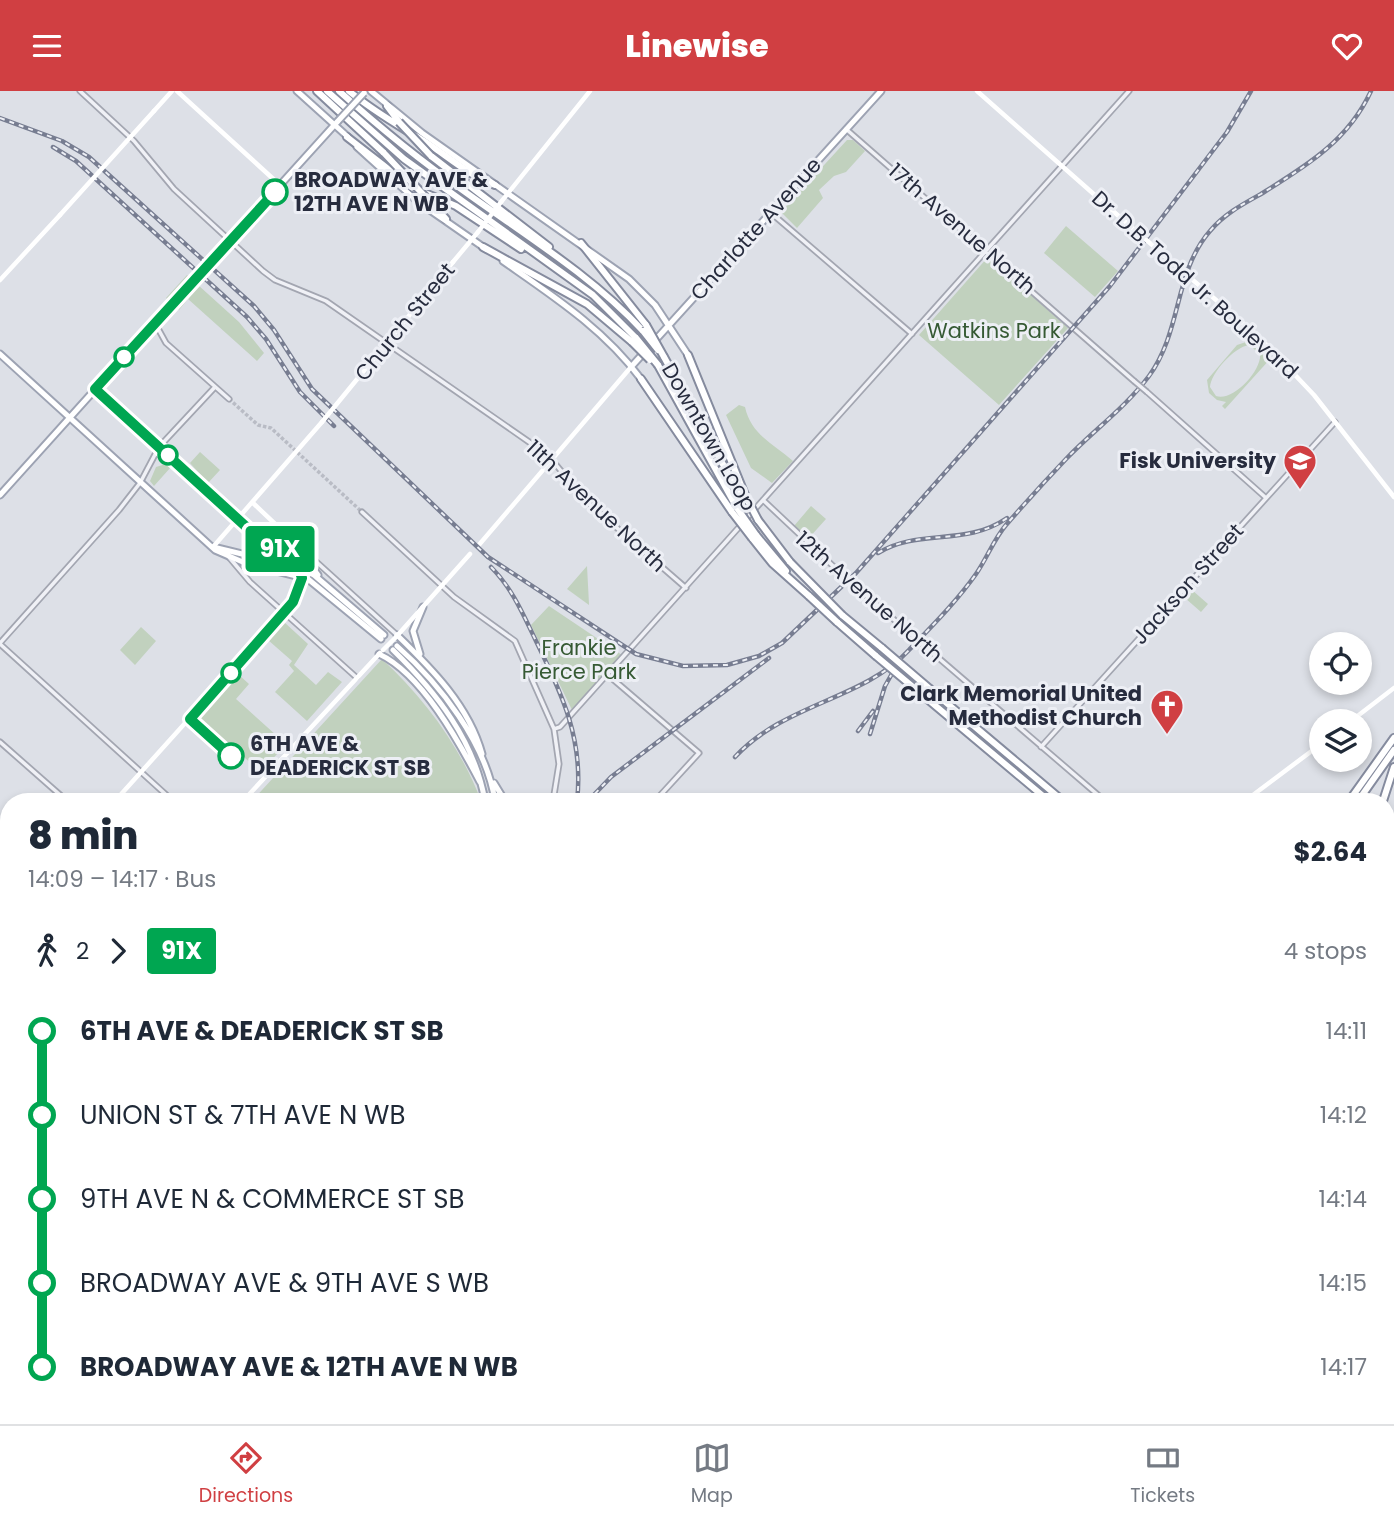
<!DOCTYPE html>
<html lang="en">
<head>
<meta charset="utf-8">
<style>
	:root { --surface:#fff; --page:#f6f6f7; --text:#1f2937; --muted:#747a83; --line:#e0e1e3; --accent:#d03f42 }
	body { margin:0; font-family:Poppins,sans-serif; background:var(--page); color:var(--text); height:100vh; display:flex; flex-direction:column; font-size:26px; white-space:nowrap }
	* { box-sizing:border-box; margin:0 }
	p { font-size:23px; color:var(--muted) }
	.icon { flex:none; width:38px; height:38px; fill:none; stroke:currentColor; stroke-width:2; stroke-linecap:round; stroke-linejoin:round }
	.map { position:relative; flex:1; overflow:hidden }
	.sheet { position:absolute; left:0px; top:702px; width:1395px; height:632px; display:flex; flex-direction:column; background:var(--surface); border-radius:28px 28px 0 0; box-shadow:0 4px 10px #0003 }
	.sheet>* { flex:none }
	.badge { padding:0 14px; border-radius:5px; font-size:24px; line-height:46px }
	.fabs { position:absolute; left:1309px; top:541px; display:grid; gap:14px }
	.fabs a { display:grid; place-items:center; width:63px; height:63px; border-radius:50%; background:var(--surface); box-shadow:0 4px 10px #0003; font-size:35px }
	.map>.badge { position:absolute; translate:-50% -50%; box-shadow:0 0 0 4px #fff }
	.legs { display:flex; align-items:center; gap:10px; height:77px; padding:0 28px; font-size:23px }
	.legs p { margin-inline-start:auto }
	.headline { display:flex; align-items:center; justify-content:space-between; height:119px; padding:0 28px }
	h1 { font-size:38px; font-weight:800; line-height:52px }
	ul { padding:0 28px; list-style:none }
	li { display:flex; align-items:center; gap:24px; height:84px; font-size:26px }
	li i { display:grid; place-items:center; width:10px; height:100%; margin:0 9px; background:currentColor }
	li i::after { content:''; width:18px; height:18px; margin:-9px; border:5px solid; border-radius:50%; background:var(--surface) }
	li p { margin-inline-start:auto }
	li:first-child i { background:linear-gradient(#0000 50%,currentColor 0) }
	li:last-child i { background:linear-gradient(currentColor 50%,#0000 0) }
	header { display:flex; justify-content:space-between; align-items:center; height:91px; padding:0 28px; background:var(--accent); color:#fff; font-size:32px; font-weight:800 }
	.tab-bar { display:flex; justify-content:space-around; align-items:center; height:98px; border-top:2px solid var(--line); background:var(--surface); font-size:19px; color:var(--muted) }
	.tab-bar a { display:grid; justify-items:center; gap:4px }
	.tab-bar .active { color:var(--accent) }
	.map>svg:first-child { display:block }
</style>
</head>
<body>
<header><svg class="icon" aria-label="menu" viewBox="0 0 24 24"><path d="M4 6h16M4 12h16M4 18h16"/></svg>Linewise<svg class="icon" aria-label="heart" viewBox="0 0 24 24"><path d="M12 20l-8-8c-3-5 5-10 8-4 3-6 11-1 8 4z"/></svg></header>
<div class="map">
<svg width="1394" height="1333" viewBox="0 0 1394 1333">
	<rect width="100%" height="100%" fill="#dde0e7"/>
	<path fill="#c1d1be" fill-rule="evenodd" d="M847,49H853L865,60L846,81L834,85L819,99L823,107L797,137L781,121Z
		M1066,135L1118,180L1095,206L1044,162Z
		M988,166L1068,237L999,314L919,244Z
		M187,184L239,231L264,262L257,270L188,208L179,219L166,207Z
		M1249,250L1261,257L1265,268L1268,265L1271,267L1225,318L1222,315L1226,311L1217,309L1209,302L1207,289L1237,254ZM1249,254L1260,263C1262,279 1233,311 1216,305L1210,296C1211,282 1234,256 1249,254Z
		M739,314L745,316C751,344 774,353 793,370L772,392L751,377L726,324Z
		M200,361L220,379L208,392L190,372Z
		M169,372L171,376L154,395L150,390L156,376Z
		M811,415L826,428L808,448L794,435Z
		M587,475L589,513V514L567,498Z
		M1192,499L1208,513L1201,521L1185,507Z
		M549,515L622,564L572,619L531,534Z
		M284,531L308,553L294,574L316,594L328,581L342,591L307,630L275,601L294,580L289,574L292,570L268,549Z
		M141,536L156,550L135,574L120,559Z
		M382,568C424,607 461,656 481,710H252Z
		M239,584L249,593L236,608L286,653L261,681L199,627Z"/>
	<path fill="#97a9c8" d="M0,945L9,954V1079L0,1069Z
		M252,1325H399L405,1333H259Z"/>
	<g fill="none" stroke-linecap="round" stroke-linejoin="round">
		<path stroke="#b9bcc5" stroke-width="3.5" stroke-dasharray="3.5 2" stroke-linecap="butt" d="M229,308L258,334L271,337L362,421"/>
		<defs>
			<path id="tertiary" d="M80,0L134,50L174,98L263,180L275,189L326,210L532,353L557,375L586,410L686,497
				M846,38L1134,290
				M770,121L912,243
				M155,232L166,252L229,308
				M95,299L238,427
				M1147,301L1265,406
				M763,409L849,490L1105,710
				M362,421L454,506L515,550L554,638L559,673L553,710
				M746,428L1129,0
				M300,456L397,544
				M228,465L250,491L356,586
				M0,552L119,419L140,392L159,356L215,296
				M0,553L173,710
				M608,584L699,662L655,710
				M554,638L560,636L741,434
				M0,651L67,710
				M1041,656L1335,331
				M0,748L9,756
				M0,815L9,823
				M1386,1279H1394
				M547,1325L556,1333
				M633,1325L642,1333
				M849,1325L858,1333
				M598,1333L605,1325
				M1266,1333L1273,1325"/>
			<path id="primary" d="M297,0L348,46
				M371,0L422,42L629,188L655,214L688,264
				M357,56L417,110L486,158
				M234,145L338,30
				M503,170C553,205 604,238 641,288
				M0,263L215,459L245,472L308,488L381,548
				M631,276L881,0
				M0,404L174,211
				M290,447L318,484
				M213,456L292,475L314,484L384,544
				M397,544C432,578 469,615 482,663
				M397,555C440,593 486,652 495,710
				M393,559C437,602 474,649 485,710
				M379,563C422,583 459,651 480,691
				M420,563L413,540L423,516
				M494,692L505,710
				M0,1009L9,999
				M1170,1325L1180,1333
				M1181,1325L1191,1333
				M423,1333L435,1325"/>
			<path id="motorway" d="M317,0L384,62
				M327,0L404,68L593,204L636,247
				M339,0C378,35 418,68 461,98C523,143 590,183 643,240
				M349,0C375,22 402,36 430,54C451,68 470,85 495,94
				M387,15L399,31
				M347,46L413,97L456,115L521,158
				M431,65L549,156
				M435,116L446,128
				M581,152L646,234
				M483,156L587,213L632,251
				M688,264L745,404
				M664,266L742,408
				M658,274L737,417
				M641,288L732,421
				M758,429L790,471
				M756,444L786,480
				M752,447L772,472L809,505
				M842,524L882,557
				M837,531L876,565
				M930,598L1063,710
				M925,606L1049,710
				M1349,710L1394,647
				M1358,710L1394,659
				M1383,710L1394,676
				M1386,1102L1394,1125
				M1386,1130L1394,1156"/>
		</defs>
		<use href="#tertiary" stroke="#a3a6b1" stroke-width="7"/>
		<use href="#primary" stroke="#9da3b3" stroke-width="9"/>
		<use href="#motorway" stroke="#858b9e" stroke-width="10"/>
		<use href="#tertiary" stroke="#f0f1f6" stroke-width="3.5"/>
		<path stroke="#fff" stroke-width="4.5" d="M177,0L281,95
			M977,0L1122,128
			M154,20L172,0
			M501,111L590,0
			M453,171L478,141
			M0,189L60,124
			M1259,246L1314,304L1394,406
			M253,412L290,447
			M240,429L255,443L289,463L298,473
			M478,455L631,276
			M213,456L322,331
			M396,546L470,463
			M1351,630L1394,597
			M115,710L294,511L302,491
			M243,710L380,562
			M1245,710L1321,653
			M0,838L9,829
			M0,851L9,839
			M0,864L9,888
			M0,881L3,898L0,903
			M0,908L9,897"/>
		<use href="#primary" stroke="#fff" stroke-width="5"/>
		<use href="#motorway" stroke="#fff" stroke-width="6"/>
		<defs>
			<path id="rail" d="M0,27L62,50L89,66L254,215L274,239L312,298L488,466L636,563L683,575L727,574L759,565L782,552L856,482L1110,195L1227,41L1251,0
				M53,56L76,70L247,226L266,248L300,301L334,335
				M878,462C919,437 965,456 1007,427
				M491,476C512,497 523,523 536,550C562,603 584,649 577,710
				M858,640L873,620
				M870,643L885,595L898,572
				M735,666C785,612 863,609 909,559C932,535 957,510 976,483C987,467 994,448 1006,434C1026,411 1046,389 1067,367C1094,339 1125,317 1149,285C1182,240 1174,181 1210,140C1224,123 1243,113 1261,103C1306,75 1348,50 1371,0
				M588,710L611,686L769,567
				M0,1091L9,1100
				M0,1311L9,1297
				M147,1325L159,1333
				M442,1325L448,1333"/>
		</defs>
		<use href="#rail" stroke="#777d91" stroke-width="4.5"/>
		<use href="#rail" stroke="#edeff5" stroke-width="2" stroke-dasharray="5" stroke-linecap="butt"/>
		<defs>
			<path id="tertiary-bridge" d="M1134,290L1147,301"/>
			<path id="primary-bridge" d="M338,30L364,2
				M174,211L234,145"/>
			<path id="motorway-bridge" d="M399,31L431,65
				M384,62L435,116
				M646,234L664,266
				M643,240L658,259
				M636,247L658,274
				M632,251L650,269
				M745,404L758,429
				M737,417L756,444
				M732,421L752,447
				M790,471L842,524
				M809,505L837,531
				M882,557L930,598
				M876,565L925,606
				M1387,1087L1393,1107"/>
		</defs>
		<use href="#tertiary-bridge" stroke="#a3a6b1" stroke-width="7" stroke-linecap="butt"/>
		<use href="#primary-bridge" stroke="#9da3b3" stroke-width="9" stroke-linecap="butt"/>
		<use href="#motorway-bridge" stroke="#858b9e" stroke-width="10" stroke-linecap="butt"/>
		<use href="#tertiary-bridge" stroke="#f0f1f6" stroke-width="3.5"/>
		<path stroke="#fff" stroke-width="4.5" d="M60,124L154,20
			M1122,128L1259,246
			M478,141L501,111
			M322,331L453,171
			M298,473L302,491
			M383,559L395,547"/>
		<use href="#primary-bridge" stroke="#fff" stroke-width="5"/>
		<use href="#motorway-bridge" stroke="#fff" stroke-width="6"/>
	</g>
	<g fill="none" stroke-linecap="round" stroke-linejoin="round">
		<defs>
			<path id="line-1" d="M231,665L190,628L293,511L302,487L296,470L253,442L95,298L275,101"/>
		</defs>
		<use href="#line-1" stroke="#fff" stroke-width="16"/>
		<use href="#line-1" stroke="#00a651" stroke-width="10"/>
	</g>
	<defs>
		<symbol id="university-pin" viewBox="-11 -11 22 30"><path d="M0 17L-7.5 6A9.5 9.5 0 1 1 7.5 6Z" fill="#d03f42" stroke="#edeff5"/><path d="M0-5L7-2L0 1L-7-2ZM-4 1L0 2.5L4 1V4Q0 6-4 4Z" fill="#fff"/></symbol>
		<symbol id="church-pin" viewBox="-11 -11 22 30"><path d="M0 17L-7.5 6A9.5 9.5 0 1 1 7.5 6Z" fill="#d03f42" stroke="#edeff5"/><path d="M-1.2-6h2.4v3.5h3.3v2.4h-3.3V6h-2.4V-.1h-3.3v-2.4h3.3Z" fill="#fff"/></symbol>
	</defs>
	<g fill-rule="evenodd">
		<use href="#university-pin" x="1281" y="351" width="38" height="52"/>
		<use href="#church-pin" x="1148" y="596" width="38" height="52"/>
	</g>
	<g fill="#fff" stroke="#00a651" stroke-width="3.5">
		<circle cx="275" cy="101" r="12"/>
		<circle cx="124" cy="266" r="9"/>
		<circle cx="168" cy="364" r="9"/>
		<circle cx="231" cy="582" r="9"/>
		<circle cx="231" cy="665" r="12"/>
	</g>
	<g text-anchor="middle" stroke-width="6" stroke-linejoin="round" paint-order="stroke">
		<g font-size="21" font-weight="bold" fill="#272c3e" stroke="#edeff5" text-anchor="start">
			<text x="294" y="96">BROADWAY AVE &amp;<tspan x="294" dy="24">12TH AVE N WB</tspan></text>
			<text x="250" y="660">6TH AVE &amp;<tspan x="250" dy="24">DEADERICK ST SB</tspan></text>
		</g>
		<g font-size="21" fill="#272c3e" stroke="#edeff5">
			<text transform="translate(756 138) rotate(-48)" y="7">Charlotte Avenue</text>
			<text transform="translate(962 138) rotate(41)" y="7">17th Avenue North</text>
			<text transform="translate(1195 194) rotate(42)" y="7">Dr. D.B. Todd Jr. Boulevard</text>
			<text transform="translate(405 231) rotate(-51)" y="7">Church Street</text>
			<text transform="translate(709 346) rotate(60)" y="7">Downtown Loop</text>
			<text transform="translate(596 415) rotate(43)" y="7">11th Avenue North</text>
			<text transform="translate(1188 493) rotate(-48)" y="7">Jackson Street</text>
			<text transform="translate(869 506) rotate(41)" y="7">12th Avenue North</text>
		</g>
		<g font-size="21" fill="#365a34" stroke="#edeff5">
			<text x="994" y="247">Watkins Park</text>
			<text x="579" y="564">Frankie<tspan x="579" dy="24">Pierce Park</tspan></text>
		</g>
		<g font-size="21" font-weight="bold" fill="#272c3e" stroke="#edeff5" text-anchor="end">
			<text x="1276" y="377">Fisk University</text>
			<text x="1142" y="610">Clark Memorial United<tspan x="1142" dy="24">Methodist Church</tspan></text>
		</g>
	</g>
</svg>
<div class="fabs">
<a><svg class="icon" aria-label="locate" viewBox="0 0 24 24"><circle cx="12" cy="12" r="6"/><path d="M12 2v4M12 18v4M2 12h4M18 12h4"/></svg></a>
<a><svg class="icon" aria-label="layers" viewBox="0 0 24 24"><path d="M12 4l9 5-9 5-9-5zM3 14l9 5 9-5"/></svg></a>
</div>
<b class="badge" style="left:280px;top:458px;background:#00a651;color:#fff">91X</b>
<section class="sheet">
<div class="headline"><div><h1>8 min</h1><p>14:09 – 14:17 · Bus</p></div><b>$2.64</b></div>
<div class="legs"><svg class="icon" aria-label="walk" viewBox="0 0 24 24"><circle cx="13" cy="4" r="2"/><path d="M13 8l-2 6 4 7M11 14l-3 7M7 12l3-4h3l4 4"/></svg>2<svg class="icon" aria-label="forward" viewBox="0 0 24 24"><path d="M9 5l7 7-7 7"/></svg><b class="badge" style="background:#00a651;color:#fff">91X</b><p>4 stops</p></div>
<ul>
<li><i style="color:#00a651"></i><b>6TH AVE &amp; DEADERICK ST SB</b><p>14:11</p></li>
<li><i style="color:#00a651"></i><span>UNION ST &amp; 7TH AVE N WB</span><p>14:12</p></li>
<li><i style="color:#00a651"></i><span>9TH AVE N &amp; COMMERCE ST SB</span><p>14:14</p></li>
<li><i style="color:#00a651"></i><span>BROADWAY AVE &amp; 9TH AVE S WB</span><p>14:15</p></li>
<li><i style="color:#00a651"></i><b>BROADWAY AVE &amp; 12TH AVE N WB</b><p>14:17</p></li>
</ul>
</section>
</div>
<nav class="tab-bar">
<a class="active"><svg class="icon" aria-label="directions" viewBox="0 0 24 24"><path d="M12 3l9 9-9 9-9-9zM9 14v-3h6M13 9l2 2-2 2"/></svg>Directions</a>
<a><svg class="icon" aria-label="map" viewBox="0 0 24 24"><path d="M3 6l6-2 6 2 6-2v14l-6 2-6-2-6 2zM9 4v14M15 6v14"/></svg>Map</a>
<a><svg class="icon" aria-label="tickets" viewBox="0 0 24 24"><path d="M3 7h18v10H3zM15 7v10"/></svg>Tickets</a>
</nav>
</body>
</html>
